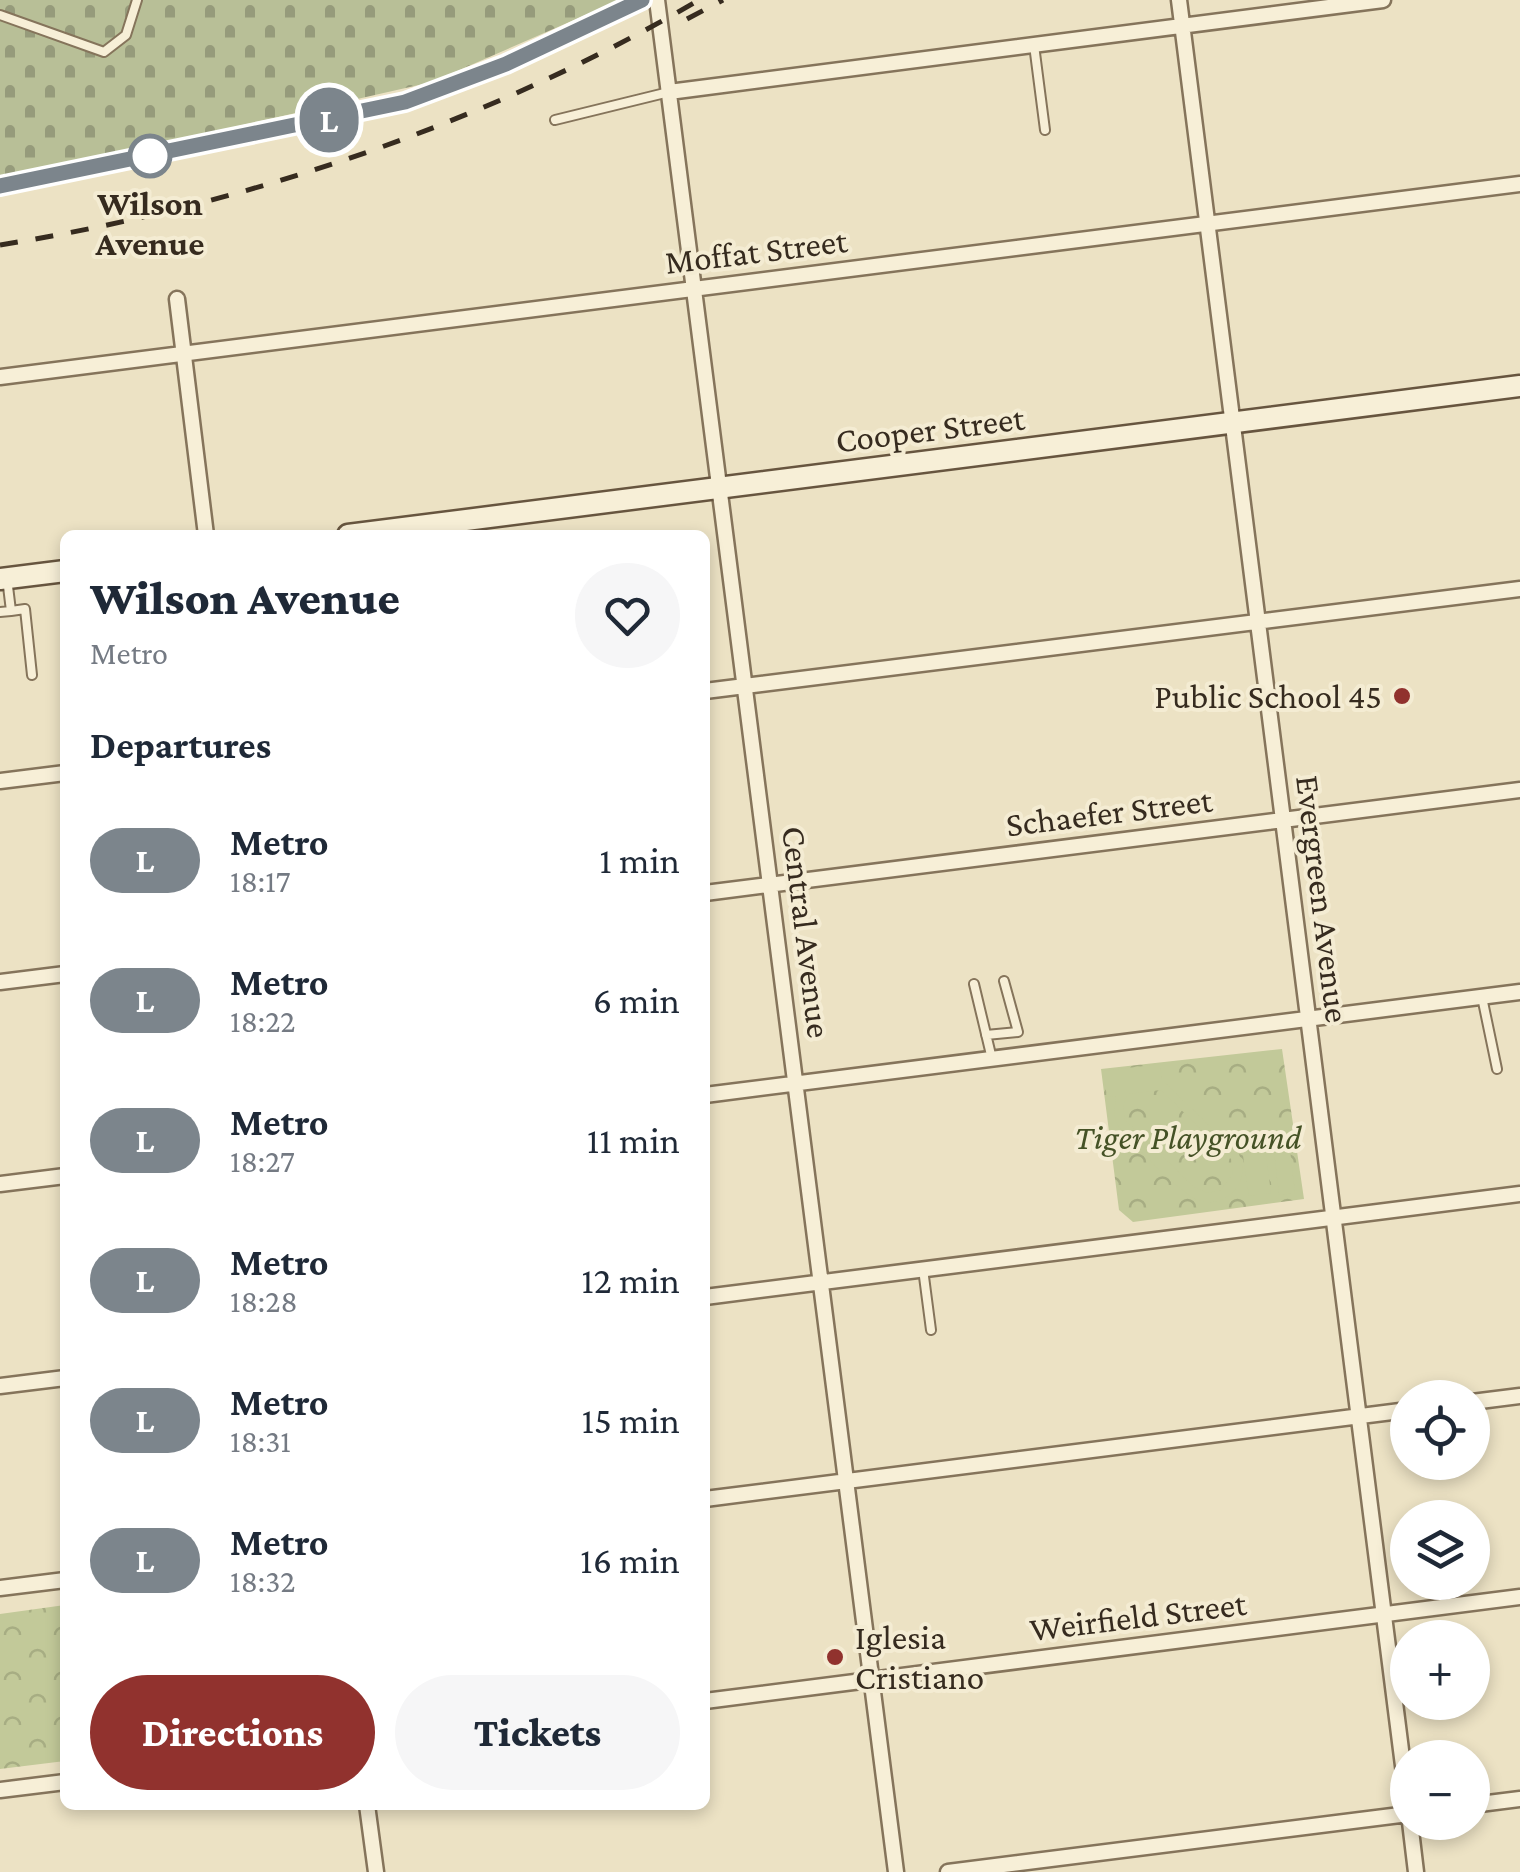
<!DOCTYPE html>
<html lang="en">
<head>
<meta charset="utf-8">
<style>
	:root { --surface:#fff; --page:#f6f6f7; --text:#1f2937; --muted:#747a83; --accent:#91322e }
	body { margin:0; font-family:"Crimson Pro",serif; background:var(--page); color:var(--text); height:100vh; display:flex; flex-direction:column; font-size:38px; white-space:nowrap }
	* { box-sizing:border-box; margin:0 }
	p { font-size:32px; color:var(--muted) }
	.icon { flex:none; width:55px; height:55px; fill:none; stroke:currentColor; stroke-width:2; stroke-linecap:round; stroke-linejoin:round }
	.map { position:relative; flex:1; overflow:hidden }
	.sheet { position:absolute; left:60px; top:530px; width:650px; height:1280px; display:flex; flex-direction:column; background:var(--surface); border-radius:15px; box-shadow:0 5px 15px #0003 }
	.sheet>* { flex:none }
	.badge { padding:0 20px; border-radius:32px; font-size:35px; line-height:65px }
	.controls { position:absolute; left:1390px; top:1380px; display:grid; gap:20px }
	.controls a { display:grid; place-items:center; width:100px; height:100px; border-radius:50%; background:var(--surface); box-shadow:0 5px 15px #0003; font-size:50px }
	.map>.badge { position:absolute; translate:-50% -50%; box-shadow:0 0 0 5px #fff }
	h2 { padding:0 30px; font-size:38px; line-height:90px }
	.round { display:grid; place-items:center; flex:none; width:105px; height:105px; border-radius:52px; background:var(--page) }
	.headline { display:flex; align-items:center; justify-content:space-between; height:170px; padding:0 30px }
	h1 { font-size:48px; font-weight:800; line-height:75px }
	.action { display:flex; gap:20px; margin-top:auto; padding:20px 30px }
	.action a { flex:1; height:115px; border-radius:60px; background:var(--accent); color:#fff; font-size:40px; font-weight:800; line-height:115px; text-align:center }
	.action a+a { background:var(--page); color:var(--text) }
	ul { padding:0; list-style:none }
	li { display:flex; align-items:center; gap:30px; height:140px; padding:0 30px }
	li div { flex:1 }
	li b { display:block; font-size:38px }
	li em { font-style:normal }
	li .badge { min-width:110px; font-weight:700; text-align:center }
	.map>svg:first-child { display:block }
</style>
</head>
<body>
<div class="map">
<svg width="1520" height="1872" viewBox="0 0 1520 1872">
	<defs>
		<pattern id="cemetery-stones" width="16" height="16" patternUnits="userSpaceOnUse" patternTransform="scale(2.5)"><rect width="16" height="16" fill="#b8bf97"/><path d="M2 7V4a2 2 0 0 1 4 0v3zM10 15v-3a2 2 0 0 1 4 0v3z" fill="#969b7b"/></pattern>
		<pattern id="park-crowns" width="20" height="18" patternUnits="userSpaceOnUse" patternTransform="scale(2.5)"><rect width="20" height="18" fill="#c2c999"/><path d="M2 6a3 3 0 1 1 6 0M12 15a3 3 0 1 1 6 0" fill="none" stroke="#a7ad83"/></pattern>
	</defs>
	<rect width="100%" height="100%" fill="#ece2c4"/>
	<path fill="url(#cemetery-stones)" d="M0,0H620L432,82L0,180Z"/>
	<path fill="url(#park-crowns)" d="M1282,1049L1304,1199L1133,1222L1119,1210L1101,1069Z
		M65,1605V1761L0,1769V1614Z"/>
	<path fill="#c2c999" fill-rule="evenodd" d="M1160,1064L1162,1080L1239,1154C1244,1167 1244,1181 1234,1191C1225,1201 1210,1205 1198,1200C1181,1193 1127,1140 1117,1124L1114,1114L1116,1096L1107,1097L1103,1071ZM1161,1090L1231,1159L1233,1173L1221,1190L1207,1193L1194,1187L1125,1120L1123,1105L1128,1094Z
		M1264,1139L1271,1193L1249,1196L1241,1142Z
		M1289,1141L1295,1193L1279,1195L1273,1143Z"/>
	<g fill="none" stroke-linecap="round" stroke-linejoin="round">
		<defs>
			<path id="service" d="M0,15L104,52L126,35L137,0
				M1034,45L1045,130
				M555,120L669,92
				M11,611L25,609L32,675
				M0,612L11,611L7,578
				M974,984L992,1059
				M1482,997L1497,1069
				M986,1035L1018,1032L1004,981
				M923,1269L931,1330"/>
			<path id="minor" d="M657,0L896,1872
				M1179,0L1408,1805
				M669,92L1383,0
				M177,299L206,535
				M0,377L1520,184
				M705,691L1520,589
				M0,781L65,773
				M705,893L1520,790
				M0,982L65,974
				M705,1095L1520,992
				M0,1184L65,1176
				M705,1297L1520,1194
				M0,1386L65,1378
				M1472,1402L1520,1396
				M705,1499L1408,1410
				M0,1588L65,1580
				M705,1701L1520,1597
				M0,1790L65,1782
				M367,1805L376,1872
				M1472,1805L1520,1799
				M1410,1822L1416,1872
				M948,1872L1408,1814"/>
			<path id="secondary" d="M348,535L1520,386
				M0,579L65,571"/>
		</defs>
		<use href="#service" stroke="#85745b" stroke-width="12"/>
		<use href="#minor" stroke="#85745b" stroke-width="19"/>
		<use href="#secondary" stroke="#67553f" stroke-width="25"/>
		<use href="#service" stroke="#f7efd7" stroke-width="8"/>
		<use href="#minor" stroke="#f7efd7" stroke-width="14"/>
		<use href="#secondary" stroke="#f7efd7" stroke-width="20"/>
		<path stroke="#362b1f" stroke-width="5" stroke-dasharray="18 18" stroke-linecap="butt" d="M687,19L723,0
			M0,186L405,102L506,64L642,0
			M0,245C243,206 486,124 699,0"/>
	</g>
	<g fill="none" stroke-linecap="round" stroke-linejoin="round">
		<defs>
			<path id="line" d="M0,186L405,102L506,64L642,0"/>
		</defs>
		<use href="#line" stroke="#fff" stroke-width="22"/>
		<use href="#line" stroke="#7c858c" stroke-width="15"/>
	</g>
	<circle fill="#fff" stroke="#7c858c" stroke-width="5" cx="150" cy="156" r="20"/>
	<g fill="#91322e" stroke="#f4ecd3" stroke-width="4">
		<circle cx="1402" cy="696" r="10"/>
		<circle cx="835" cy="1657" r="10"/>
	</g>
	<g text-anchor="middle" stroke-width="8" stroke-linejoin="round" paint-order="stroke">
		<g font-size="35" font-weight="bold" fill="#362b1f" stroke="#f4ecd3">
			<text x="150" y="215">Wilson<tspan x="150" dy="40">Avenue</tspan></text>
		</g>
		<g font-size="35" fill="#362b1f" stroke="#f4ecd3">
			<text transform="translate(756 251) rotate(-7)" y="12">Moffat Street</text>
			<text transform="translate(930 429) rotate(-7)" y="12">Cooper Street</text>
			<text transform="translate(1109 812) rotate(-7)" y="12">Schaefer Street</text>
			<text transform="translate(1323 899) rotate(83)" y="12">Evergreen Avenue</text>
			<text transform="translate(807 932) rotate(83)" y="12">Central Avenue</text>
			<text transform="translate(1138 1616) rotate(-7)" y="12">Weirfield Street</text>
		</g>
		<g font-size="35" fill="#362b1f" stroke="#f4ecd3" text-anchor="end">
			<text x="1382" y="708">Public School 45</text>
			<text x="855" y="1649" text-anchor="start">Iglesia<tspan x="855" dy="40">Cristiano</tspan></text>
		</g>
		<g font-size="35" font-style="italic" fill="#455226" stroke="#f4ecd3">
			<text x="1188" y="1149">Tiger Playground</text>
		</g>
	</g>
</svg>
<div class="controls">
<a><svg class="icon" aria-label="locate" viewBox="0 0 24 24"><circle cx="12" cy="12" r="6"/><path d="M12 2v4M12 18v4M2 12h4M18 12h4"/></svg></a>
<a><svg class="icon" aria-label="layers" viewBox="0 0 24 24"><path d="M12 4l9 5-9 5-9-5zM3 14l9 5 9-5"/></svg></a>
<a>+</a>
<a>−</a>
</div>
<b class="badge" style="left:329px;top:120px;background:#7c858c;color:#fff">L</b>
<section class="sheet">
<div class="headline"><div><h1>Wilson Avenue</h1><p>Metro</p></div><a class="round"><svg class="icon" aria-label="heart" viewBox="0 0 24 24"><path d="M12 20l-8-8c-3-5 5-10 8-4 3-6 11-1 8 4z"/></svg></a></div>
<h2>Departures</h2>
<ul>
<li><span class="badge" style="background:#7c858c;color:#fff">L</span><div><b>Metro</b><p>18:17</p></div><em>1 min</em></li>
<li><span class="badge" style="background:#7c858c;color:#fff">L</span><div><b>Metro</b><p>18:22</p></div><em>6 min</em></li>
<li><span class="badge" style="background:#7c858c;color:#fff">L</span><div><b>Metro</b><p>18:27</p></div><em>11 min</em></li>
<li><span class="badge" style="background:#7c858c;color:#fff">L</span><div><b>Metro</b><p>18:28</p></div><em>12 min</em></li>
<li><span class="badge" style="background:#7c858c;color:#fff">L</span><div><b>Metro</b><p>18:31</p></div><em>15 min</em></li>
<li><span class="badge" style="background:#7c858c;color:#fff">L</span><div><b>Metro</b><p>18:32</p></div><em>16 min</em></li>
</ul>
<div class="action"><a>Directions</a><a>Tickets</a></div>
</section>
</div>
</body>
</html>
